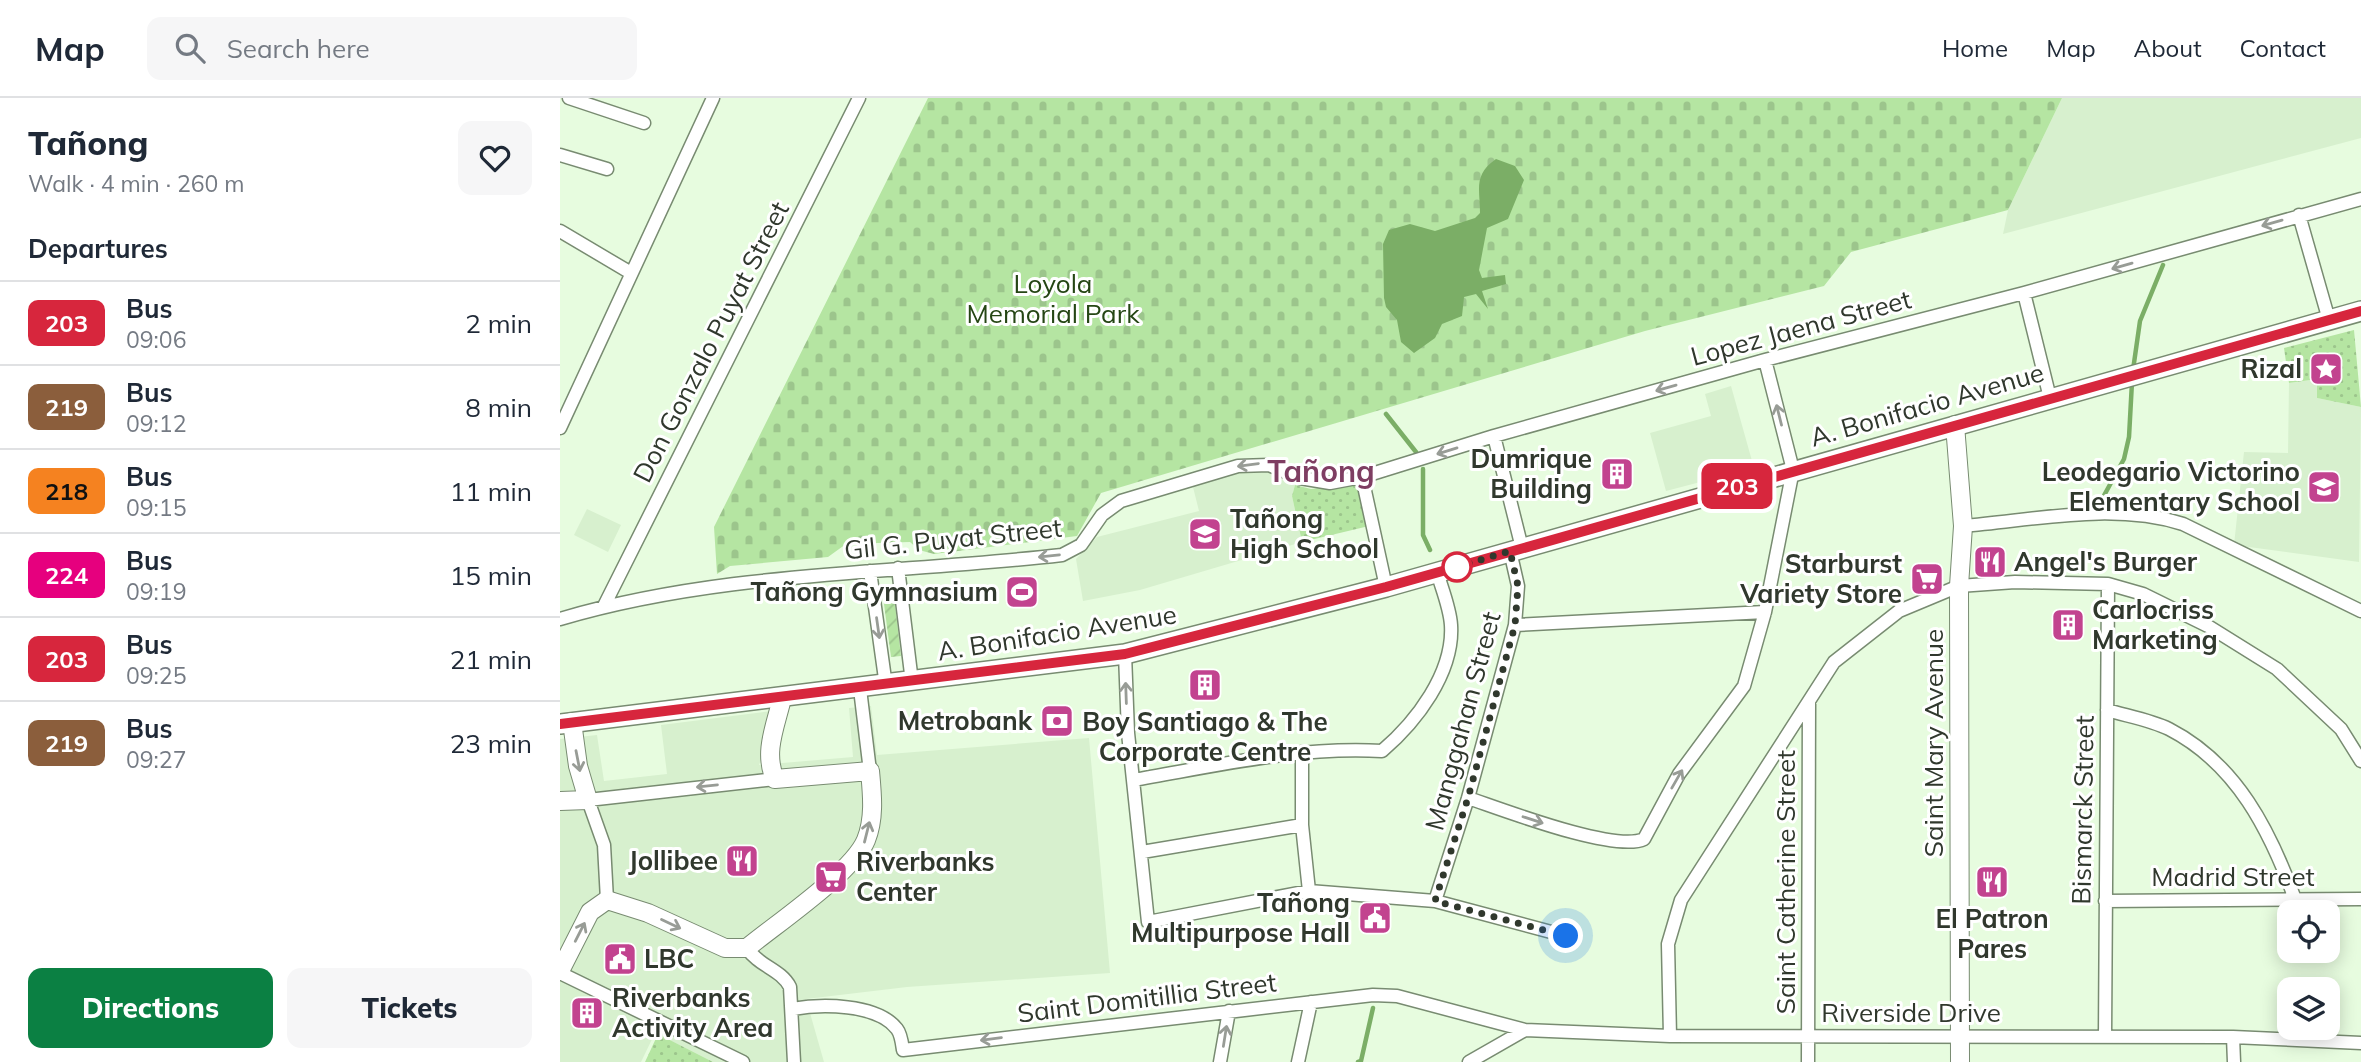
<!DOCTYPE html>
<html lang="en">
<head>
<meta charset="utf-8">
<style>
	:root { --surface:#fff; --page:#f6f6f7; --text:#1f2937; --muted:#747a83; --line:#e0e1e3; --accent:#0b8043 }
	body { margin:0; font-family:Mulish,sans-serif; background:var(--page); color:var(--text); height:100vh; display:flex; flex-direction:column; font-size:26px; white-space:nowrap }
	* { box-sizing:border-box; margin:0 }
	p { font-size:23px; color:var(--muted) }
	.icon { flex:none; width:38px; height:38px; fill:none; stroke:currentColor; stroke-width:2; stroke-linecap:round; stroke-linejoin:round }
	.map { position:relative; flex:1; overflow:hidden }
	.sheet { display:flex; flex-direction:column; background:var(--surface); width:560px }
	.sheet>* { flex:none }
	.badge { padding:0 14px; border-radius:10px; font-size:24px; line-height:46px }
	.fabs { position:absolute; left:1717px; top:802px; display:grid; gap:14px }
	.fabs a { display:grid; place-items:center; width:63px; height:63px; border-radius:14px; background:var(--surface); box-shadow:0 4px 18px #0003; font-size:35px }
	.you { position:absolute; width:35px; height:35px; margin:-18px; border:5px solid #fff; border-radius:50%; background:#1a73e8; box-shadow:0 0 0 10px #1a73e833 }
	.map>.badge { position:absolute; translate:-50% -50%; box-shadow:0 0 0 4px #fff }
	h2 { padding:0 28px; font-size:26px; line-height:63px }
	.round { display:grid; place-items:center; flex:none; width:74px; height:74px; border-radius:14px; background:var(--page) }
	.summary { display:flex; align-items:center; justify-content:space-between; height:119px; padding:0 28px }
	h1 { font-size:33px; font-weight:800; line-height:52px }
	.action { display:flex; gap:14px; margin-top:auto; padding:14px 28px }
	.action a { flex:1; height:80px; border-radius:14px; background:var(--accent); color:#fff; font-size:28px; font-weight:800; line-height:80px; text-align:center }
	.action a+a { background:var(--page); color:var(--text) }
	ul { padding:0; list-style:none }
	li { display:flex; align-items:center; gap:21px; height:84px; padding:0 28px; border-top:2px solid var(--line) }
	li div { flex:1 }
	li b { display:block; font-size:26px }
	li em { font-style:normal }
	li .badge { min-width:77px; font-weight:700; text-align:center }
	header { display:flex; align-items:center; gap:42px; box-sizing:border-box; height:98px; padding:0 35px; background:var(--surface); border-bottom:2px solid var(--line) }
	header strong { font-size:33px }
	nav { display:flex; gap:38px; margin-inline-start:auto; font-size:24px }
	.search { width:490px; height:63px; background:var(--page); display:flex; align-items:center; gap:18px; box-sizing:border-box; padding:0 24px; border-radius:14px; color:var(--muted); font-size:26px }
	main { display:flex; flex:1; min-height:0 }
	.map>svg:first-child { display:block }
</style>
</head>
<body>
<header>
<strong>Map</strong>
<div class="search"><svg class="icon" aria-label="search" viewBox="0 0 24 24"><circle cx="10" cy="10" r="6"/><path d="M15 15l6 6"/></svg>Search here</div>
<nav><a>Home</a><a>Map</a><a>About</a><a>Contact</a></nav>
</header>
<main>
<section class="sheet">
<div class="summary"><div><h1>Tañong</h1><p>Walk · 4 min · 260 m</p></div><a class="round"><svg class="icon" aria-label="heart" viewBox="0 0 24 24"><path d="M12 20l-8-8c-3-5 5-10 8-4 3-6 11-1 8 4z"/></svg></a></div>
<h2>Departures</h2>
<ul>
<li><span class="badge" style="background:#d7263d;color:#fff">203</span><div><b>Bus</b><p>09:06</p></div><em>2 min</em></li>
<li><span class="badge" style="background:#8b5e3c;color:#fff">219</span><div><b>Bus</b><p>09:12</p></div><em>8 min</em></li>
<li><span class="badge" style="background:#f58220;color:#111">218</span><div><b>Bus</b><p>09:15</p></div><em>11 min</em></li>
<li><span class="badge" style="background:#e6007e;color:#fff">224</span><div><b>Bus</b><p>09:19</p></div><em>15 min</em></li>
<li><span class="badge" style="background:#d7263d;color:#fff">203</span><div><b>Bus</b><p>09:25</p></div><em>21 min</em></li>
<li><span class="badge" style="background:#8b5e3c;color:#fff">219</span><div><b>Bus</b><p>09:27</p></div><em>23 min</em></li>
</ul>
<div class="action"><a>Directions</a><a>Tickets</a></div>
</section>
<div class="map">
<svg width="1801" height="964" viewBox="0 0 1801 964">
	<defs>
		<pattern id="cemetery-stones" width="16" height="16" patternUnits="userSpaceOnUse" patternTransform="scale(1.75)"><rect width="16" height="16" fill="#b5e5a2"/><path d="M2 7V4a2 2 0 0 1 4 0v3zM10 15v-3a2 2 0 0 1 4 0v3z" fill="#9cc58c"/></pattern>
		<pattern id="park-dots" width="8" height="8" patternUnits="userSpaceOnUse" patternTransform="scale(1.75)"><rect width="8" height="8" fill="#b5e5a2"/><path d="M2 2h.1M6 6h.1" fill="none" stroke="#9cc58c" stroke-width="1.8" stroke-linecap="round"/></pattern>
		<pattern id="garden-furrows" width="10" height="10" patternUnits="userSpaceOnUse" patternTransform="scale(1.75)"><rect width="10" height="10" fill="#b5e5a2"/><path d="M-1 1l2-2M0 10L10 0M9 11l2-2" fill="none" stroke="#9cc58c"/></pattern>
	</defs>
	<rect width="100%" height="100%" fill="#e7fcdf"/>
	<path fill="#d7f0ce" d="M1502,0H1801V40L1443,136L1448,112Z
		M1757,281V300L1801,309L1799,464L1674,447L1684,354L1728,355L1729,285Z
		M1171,288L1194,370L1106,393L1090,335L1151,318L1145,296Z
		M700,369L735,387L732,398L742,444L580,492L523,503L516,461L537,439L639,413L632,385Z
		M27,411L61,427L48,454L14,437Z
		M311,608L317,657L529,640L550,875L347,889L246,901L264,964H153L95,935L81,964H0V641L37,637L44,683L107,676L101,627L219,612L199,667L293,659L289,610Z"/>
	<path fill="url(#cemetery-stones)" d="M368,0H1502L1448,112L1291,154L1264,188L1085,233L541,395L517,438L374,456L359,452L350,444L286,446L268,459L170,468L157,476L154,429Z"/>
	<path fill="url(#park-dots)" d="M1794,232L1801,309L1757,300V281L1729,285L1724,250Z
		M800,385L809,428L742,444L732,398L735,387L751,391Z
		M98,936L153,964H85Z"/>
	<path fill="url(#garden-furrows)" d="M333,489L341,558L331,559L322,491Z"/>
	<path fill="#7bae66" d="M936,61L955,68L964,82L948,121L927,130L919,172L922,180L945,177L946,186L922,193L928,211L916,196L904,199L902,218L882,226L875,240L854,255L841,244L837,222L826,209L824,200L823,146L829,132L850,126L875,133L915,120L920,115C920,91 913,77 936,61Z"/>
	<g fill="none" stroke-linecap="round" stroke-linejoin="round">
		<path stroke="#7bae66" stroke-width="4.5" d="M1573,272L1580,223L1603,167
			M826,316L856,354
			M863,371V437L870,452
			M1535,414L1564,361L1569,339L1572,284
			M798,964L801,963L813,910"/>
		<defs>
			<path id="street" d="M9,0L84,25
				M0,57L47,71
				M1739,117L1769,222
				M0,133L71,175
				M1464,195L1490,300
				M0,330L153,0
				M934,338L962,450
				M802,379L826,489
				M1403,428C1476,422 1552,404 1623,426L1801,513
				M338,470L352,584
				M310,473L326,588
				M44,508L299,0
				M0,521C162,473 335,476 502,457L521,447L542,417L561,403L678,368L709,367L740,380L770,385L802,379L934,338L1205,262L1464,195L1801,101
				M955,527L1205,514
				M565,556L568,635L588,824L749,793L875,803L1006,838
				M300,591L310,673
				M1547,612C1567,618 1591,622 1609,631C1677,666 1710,733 1735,801
				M742,654V727L749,793
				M573,682C655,668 739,648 822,653C856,624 894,575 891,527C890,510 882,491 877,474
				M908,700C941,711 1055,755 1084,741L1119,676L1184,588L1205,514L1233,372L1205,262
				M582,754L742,727
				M47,802L44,747L28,702L215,681
				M875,803L908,700L955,527L958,488L950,453
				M1545,803L1801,801
				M187,850C198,868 221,871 230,889L234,964
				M0,875L183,964
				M232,911C260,906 317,905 337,931C341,936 342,945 343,952
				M1110,938L1108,846L1121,802L1274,564L1339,513L1399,488L1455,484L1548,486L1583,496L1648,528L1717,571L1781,631L1801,663
				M1545,939L1548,486
				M1673,939L1674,964
				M343,952L813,897L837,898L965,932L1110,938L1673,939L1801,945
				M660,964L669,913
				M738,964L751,904
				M909,964L965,932
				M1248,964L1249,604"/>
			<path id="secondary" d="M1395,327L1403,428L1399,488L1400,964
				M0,703L28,702L18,668L12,624
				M0,873L30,814L47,802L88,815L165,850H187C216,826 293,774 306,742C315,720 312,695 310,673L215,681C203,654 216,627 222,600"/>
			<path id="primary" d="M0,626L565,556L826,489L1801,213"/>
		</defs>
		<use href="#street" stroke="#788b71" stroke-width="15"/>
		<use href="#secondary" stroke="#788b71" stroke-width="20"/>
		<use href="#primary" stroke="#788b71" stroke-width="22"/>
		<use href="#street" stroke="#fff" stroke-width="12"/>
		<use href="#secondary" stroke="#fff" stroke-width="18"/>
		<use href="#primary" stroke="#fff" stroke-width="19"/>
	</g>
	<defs><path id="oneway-shaft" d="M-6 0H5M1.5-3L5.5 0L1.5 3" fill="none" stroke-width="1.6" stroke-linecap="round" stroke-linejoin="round" transform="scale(1.75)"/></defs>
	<g stroke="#989c96">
		<use href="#oneway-shaft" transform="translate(1712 125) rotate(164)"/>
		<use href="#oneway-shaft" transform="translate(1562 168) rotate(164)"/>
		<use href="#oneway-shaft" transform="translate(1106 290) rotate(164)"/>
		<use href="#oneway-shaft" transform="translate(1219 317) rotate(-104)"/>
		<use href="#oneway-shaft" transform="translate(887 353) rotate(163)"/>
		<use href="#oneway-shaft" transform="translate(688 367) rotate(172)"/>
		<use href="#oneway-shaft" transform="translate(489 458) rotate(174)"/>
		<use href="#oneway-shaft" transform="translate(318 530) rotate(82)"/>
		<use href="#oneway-shaft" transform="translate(566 595) rotate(-92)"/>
		<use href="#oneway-shaft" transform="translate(18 663) rotate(79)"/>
		<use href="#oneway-shaft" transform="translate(1117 681) rotate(-60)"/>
		<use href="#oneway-shaft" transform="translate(147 688) rotate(174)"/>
		<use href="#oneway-shaft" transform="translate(973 722) rotate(18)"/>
		<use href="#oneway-shaft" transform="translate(307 734) rotate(-76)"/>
		<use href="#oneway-shaft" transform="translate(111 826) rotate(25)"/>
		<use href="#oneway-shaft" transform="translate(20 834) rotate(-63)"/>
		<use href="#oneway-shaft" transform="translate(665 938) rotate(-81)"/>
		<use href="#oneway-shaft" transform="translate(431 941) rotate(173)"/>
	</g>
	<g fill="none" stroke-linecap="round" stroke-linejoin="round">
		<defs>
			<path id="line" d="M0,626L565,556L826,489L1801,213"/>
		</defs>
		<use href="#line" stroke="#fff" stroke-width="16"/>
		<use href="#line" stroke="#d7263d" stroke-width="10"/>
		<path stroke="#30382d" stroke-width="7" stroke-dasharray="0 12.6" d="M897,469L950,453L958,488L955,527L908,700L875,803L1006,838"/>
	</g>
	<defs>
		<symbol id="sight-square" viewBox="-11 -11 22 22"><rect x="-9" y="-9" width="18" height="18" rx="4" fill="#c2438f" stroke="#fff"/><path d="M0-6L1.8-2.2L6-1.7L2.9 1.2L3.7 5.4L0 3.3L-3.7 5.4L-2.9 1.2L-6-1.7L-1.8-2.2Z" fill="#fff"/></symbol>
		<symbol id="building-square" viewBox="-11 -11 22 22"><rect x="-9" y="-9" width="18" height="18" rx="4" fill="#c2438f" stroke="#fff"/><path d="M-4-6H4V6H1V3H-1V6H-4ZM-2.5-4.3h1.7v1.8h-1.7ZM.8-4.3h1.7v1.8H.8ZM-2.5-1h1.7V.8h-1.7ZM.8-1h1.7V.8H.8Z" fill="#fff"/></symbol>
		<symbol id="school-square" viewBox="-11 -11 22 22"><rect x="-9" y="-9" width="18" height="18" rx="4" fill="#c2438f" stroke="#fff"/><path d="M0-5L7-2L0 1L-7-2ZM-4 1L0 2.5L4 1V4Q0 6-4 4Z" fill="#fff"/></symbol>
		<symbol id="restaurant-square" viewBox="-11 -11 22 22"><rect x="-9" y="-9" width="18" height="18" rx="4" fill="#c2438f" stroke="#fff"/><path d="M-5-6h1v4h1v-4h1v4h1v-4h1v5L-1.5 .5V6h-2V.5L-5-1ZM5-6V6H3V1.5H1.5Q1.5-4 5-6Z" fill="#fff"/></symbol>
		<symbol id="supermarket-square" viewBox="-11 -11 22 22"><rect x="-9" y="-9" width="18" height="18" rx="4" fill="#c2438f" stroke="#fff"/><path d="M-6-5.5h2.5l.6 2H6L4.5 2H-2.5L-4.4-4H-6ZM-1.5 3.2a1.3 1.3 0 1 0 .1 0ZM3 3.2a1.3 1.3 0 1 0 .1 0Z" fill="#fff"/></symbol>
		<symbol id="stadium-square" viewBox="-11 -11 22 22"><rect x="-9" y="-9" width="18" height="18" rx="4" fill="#c2438f" stroke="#fff"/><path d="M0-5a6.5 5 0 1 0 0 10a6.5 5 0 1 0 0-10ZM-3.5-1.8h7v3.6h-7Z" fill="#fff"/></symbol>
		<symbol id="bank-square" viewBox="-11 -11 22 22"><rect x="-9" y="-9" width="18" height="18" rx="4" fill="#c2438f" stroke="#fff"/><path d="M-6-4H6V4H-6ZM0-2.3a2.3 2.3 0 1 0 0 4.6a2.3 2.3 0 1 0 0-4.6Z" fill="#fff"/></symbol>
		<symbol id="civic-square" viewBox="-11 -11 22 22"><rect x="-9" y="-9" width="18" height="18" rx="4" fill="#c2438f" stroke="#fff"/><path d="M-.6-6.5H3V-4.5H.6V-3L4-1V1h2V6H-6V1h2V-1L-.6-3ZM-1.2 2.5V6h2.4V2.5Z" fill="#fff"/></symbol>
	</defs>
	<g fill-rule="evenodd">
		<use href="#sight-square" x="1747" y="252" width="38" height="38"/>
		<use href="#building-square" x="1038" y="357" width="38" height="38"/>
		<use href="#school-square" x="1745" y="370" width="38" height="38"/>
		<use href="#school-square" x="626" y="417" width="38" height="38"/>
		<use href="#restaurant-square" x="1411" y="445" width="38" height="38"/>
		<use href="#supermarket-square" x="1348" y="462" width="38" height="38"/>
		<use href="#stadium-square" x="443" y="475" width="38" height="38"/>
		<use href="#building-square" x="1489" y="508" width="38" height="38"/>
		<use href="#building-square" x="626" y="568" width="38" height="38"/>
		<use href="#bank-square" x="478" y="604" width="38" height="38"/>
		<use href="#restaurant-square" x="163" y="744" width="38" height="38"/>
		<use href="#supermarket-square" x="252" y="760" width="38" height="38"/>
		<use href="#restaurant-square" x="1413" y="765" width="38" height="38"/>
		<use href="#civic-square" x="796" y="801" width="38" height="38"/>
		<use href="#civic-square" x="41" y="842" width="38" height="38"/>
		<use href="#building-square" x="8" y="896" width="38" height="38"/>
	</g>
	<circle fill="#fff" stroke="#d7263d" stroke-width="3.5" cx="897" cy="469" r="14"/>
	<g text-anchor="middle" stroke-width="6" stroke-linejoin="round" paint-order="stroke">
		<g font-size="26" fill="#254614" stroke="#fff">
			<text x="493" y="195">Loyola<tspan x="493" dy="30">Memorial Park</tspan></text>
		</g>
		<g font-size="26" fill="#30382d" stroke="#fff">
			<text transform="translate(1241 230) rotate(-15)" y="9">Lopez Jaena Street</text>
			<text transform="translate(151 244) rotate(-63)" y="9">Don Gonzalo Puyat Street</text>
			<text transform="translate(1367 307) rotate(-16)" y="9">A. Bonifacio Avenue</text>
			<text transform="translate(393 441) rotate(-6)" y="9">Gil G. Puyat Street</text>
			<text transform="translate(497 535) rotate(-9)" y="9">A. Bonifacio Avenue</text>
			<text transform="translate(903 623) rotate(-75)" y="9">Manggahan Street</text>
			<text transform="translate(1374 645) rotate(-90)" y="9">Saint Mary Avenue</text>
			<text transform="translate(1523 712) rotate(-89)" y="9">Bismarck Street</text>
			<text x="1673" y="788">Madrid Street</text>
			<text transform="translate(1226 784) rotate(-90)" y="9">Saint Catherine Street</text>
			<text transform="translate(587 900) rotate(-7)" y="9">Saint Domitillia Street</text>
			<text x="1351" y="924">Riverside Drive</text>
		</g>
		<g font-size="26" font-weight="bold" fill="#30382d" stroke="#fff" text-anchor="end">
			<text x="1742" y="280">Rizal</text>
			<text x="1032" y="370">Dumrique<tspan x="1032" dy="30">Building</tspan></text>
			<text x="1740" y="383">Leodegario Victorino<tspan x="1740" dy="30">Elementary School</tspan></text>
			<text x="670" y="430" text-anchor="start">Tañong<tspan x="670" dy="30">High School</tspan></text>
			<text x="1454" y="473" text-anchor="start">Angel's Burger</text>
			<text x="1342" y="475">Starburst<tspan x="1342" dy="30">Variety Store</tspan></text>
			<text x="438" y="503">Tañong Gymnasium</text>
			<text x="1532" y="521" text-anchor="start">Carlocriss<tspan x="1532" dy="30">Marketing</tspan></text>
			<text x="472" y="632">Metrobank</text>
			<text x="645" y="633" text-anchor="middle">Boy Santiago &amp; The<tspan x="645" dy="30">Corporate Centre</tspan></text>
			<text x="158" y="772">Jollibee</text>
			<text x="296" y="773" text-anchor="start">Riverbanks<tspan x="296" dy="30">Center</tspan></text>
			<text x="790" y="814">Tañong<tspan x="790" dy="30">Multipurpose Hall</tspan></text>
			<text x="1432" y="830" text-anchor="middle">El Patron<tspan x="1432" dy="30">Pares</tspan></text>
			<text x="84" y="870" text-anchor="start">LBC</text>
			<text x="52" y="909" text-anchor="start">Riverbanks<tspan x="52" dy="30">Activity Area</tspan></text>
		</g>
		<g font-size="30" font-weight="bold" fill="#7e3e62" stroke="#fff">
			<text x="761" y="384">Tañong</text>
		</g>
	</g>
</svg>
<div class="fabs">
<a><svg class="icon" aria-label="locate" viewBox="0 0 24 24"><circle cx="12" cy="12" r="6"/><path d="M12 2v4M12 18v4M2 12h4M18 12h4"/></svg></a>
<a><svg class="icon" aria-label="layers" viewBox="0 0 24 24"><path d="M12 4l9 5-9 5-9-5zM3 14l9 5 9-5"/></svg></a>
</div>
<div class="you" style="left:1006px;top:838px"></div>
<b class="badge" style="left:1177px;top:388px;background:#d7263d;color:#fff">203</b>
</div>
</main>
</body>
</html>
